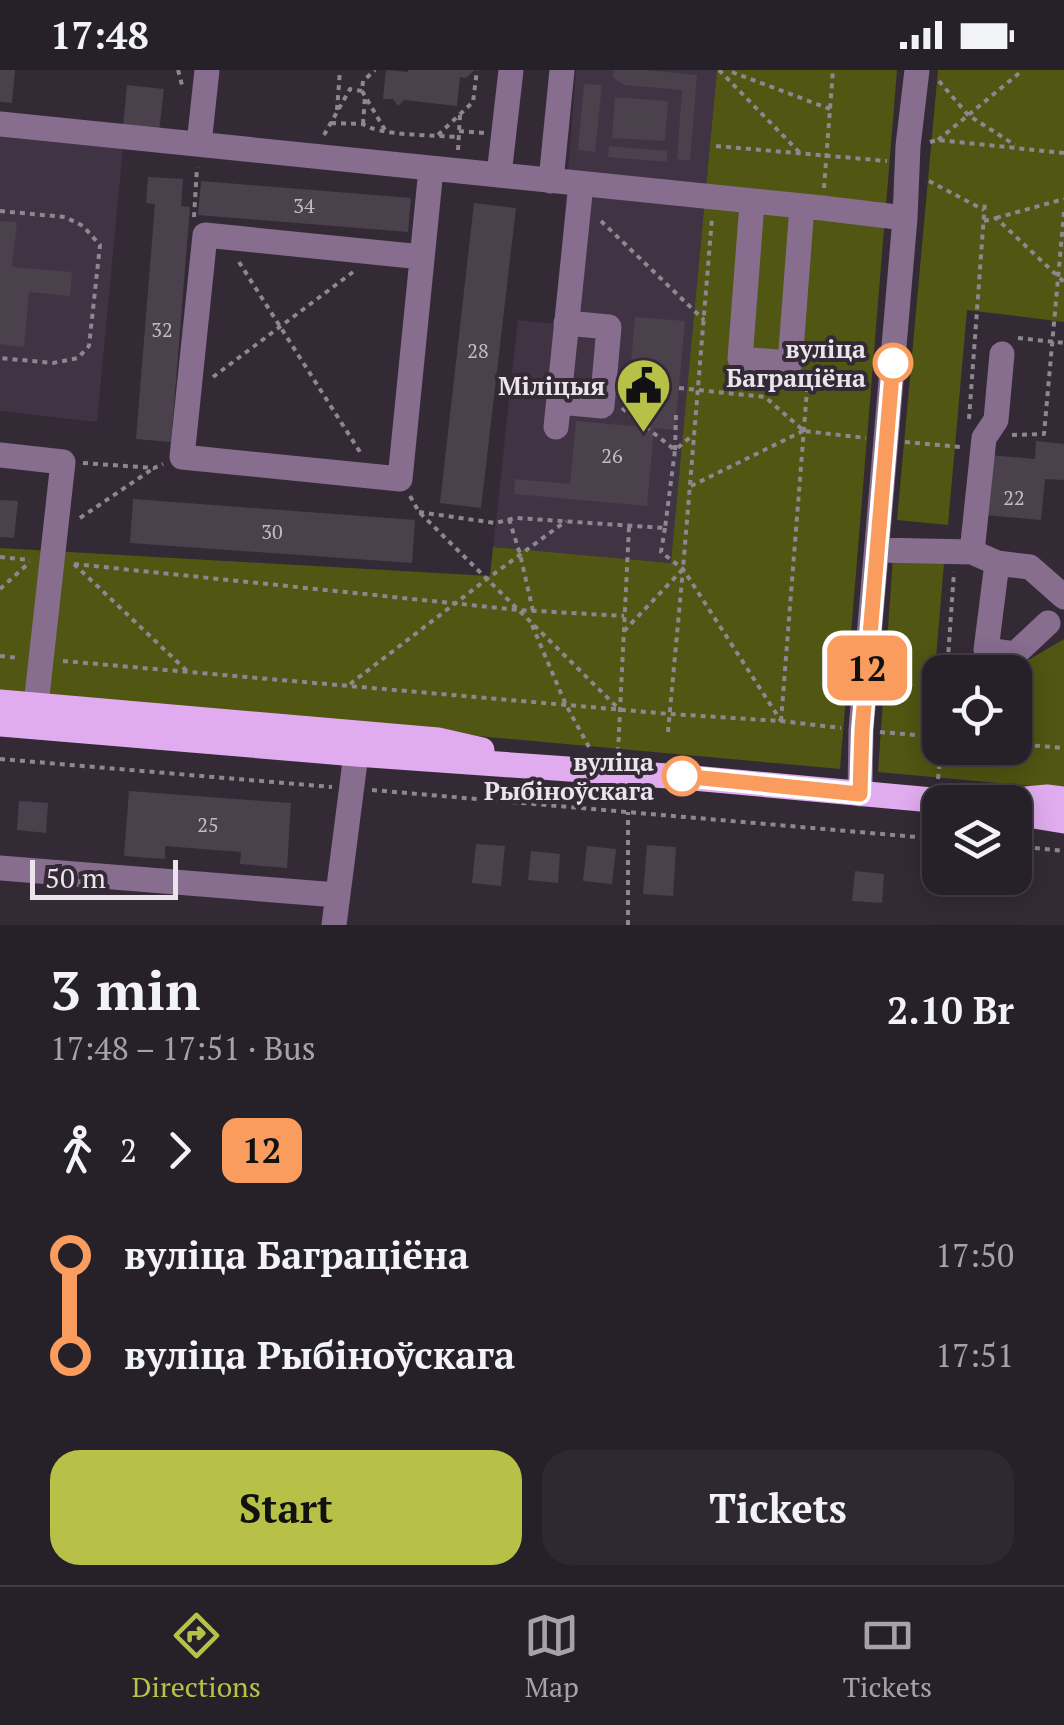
<!DOCTYPE html>
<html lang="en">
<head>
<meta charset="utf-8">
<style>
	:root { --surface:#262028; --page:#2e2830; --text:#f1f3f6; --muted:#a4a3a8; --line:#423e45; --accent:#b8c147 }
	body { margin:0; font-family:"PT Serif",serif; background:var(--page); color:var(--text); height:100vh; display:flex; flex-direction:column; font-size:38px; white-space:nowrap }
	* { box-sizing:border-box; margin:0 }
	p { font-size:32px; color:var(--muted) }
	.icon { flex:none; width:55px; height:55px; fill:none; stroke:currentColor; stroke-width:2; stroke-linecap:round; stroke-linejoin:round }
	.map { position:relative; height:855px; overflow:hidden }
	.panel { display:flex; flex-direction:column; background:var(--surface); flex:1 }
	.panel>* { flex:none }
	.badge { padding:0 20px; border-radius:15px; font-size:35px; line-height:65px }
	.controls { position:absolute; left:922px; top:585px; display:grid; gap:20px }
	.controls a { display:grid; place-items:center; width:110px; height:110px; border-radius:20px; background:var(--surface); box-shadow:0 5px 25px #0003,0 0 0 2px var(--line); font-size:50px }
	.scale { position:absolute; left:30px; bottom:25px; width:148px; box-sizing:border-box; padding-left:10px; border:5px solid #ebe4ec; border-top:0; font-size:28px; line-height:35px; white-space:nowrap; color:#ebe4ec; -webkit-text-stroke:8px #332a36; paint-order:stroke }
	.map>.badge { position:absolute; translate:-50% -50%; box-shadow:0 0 0 5px #fff }
	.legs { display:flex; align-items:center; gap:15px; height:110px; padding:0 50px; font-size:32px }
	.legs p { margin-inline-start:auto }
	.head { display:flex; align-items:center; justify-content:space-between; height:170px; padding:0 50px }
	h1 { font-size:55px; font-weight:800; line-height:75px }
	.primary-button { display:flex; gap:20px; margin-top:auto; padding:20px 50px }
	.primary-button a { flex:1; height:115px; border-radius:30px; background:var(--accent); color:#111; font-size:40px; font-weight:800; line-height:115px; text-align:center }
	.primary-button a+a { background:var(--page); color:var(--text) }
	ul { padding:0 50px; list-style:none }
	li { display:flex; align-items:center; gap:35px; height:100px; font-size:38px }
	li i { display:grid; place-items:center; width:15px; height:100%; margin:0 12px; background:currentColor }
	li i::after { content:''; width:25px; height:25px; margin:-12px; border:8px solid; border-radius:50%; background:var(--surface) }
	li p { margin-inline-start:auto }
	li:first-child i { background:linear-gradient(#0000 50%,currentColor 0) }
	li:last-child i { background:linear-gradient(currentColor 50%,#0000 0) }
	.status { display:flex; justify-content:space-between; align-items:center; height:70px; padding:0 50px; background:var(--surface); direction:ltr }
	.status svg { height:28px; fill:currentColor }
	.dock { display:flex; justify-content:space-around; align-items:center; height:140px; border-top:2px solid var(--line); background:var(--surface); font-size:28px; color:var(--muted) }
	.dock a { display:grid; justify-items:center; gap:5px }
	.dock .active { color:var(--accent) }
	.map>svg:first-child { display:block }
</style>
</head>
<body>
<div class="status"><b>17:48</b><svg viewBox="0 0 49 12"><path d="M0 12V9h3v3zM5 12V6h3v6zM10 12V3h3v9zM15 12V0h3v12zM26 1h20v11H26zM47 4h2v5h-2z"/></svg></div>
<div class="map">
<svg width="1064" height="855" viewBox="0 0 1064 855">
	<rect width="100%" height="100%" fill="#332a36"/>
	<path fill="#403343" d="M576,0H717L672,493L493,477L518,250L556,254Z
		M0,65L123,77L97,352L0,341Z"/>
	<path fill="#515612" d="M717,0H897L840,699L478,666L0,628V478L490,506L493,477L671,493Z
		M938,0H1064V252L967,240L948,455L897,450Z
		M893,487L944,493L931,647L940,643V678H1015V602H1008L1064,569V719L878,702Z"/>
	<path fill="#4b414d" d="M0,0H15L12,33L0,32Z
		M386,0L408,2V0H475L466,8L460,7L457,36L404,30L398,36L393,29H383Z
		M613,0H646L697,5L690,91L677,89L682,20L624,15L613,8Z
		M584,14L602,15L595,82L578,80Z
		M127,15L164,19L159,61L123,57Z
		M615,27L668,31L665,71L612,68Z
		M609,76L667,81V92L608,87Z
		M148,107L183,109L181,136L190,137L171,372L136,369L155,134L146,133Z
		M201,111L411,128L408,162L198,145Z
		M474,133L516,138L481,438L440,433Z
		M0,151L17,152L12,197L72,202L70,226L29,222L24,277L0,274Z
		M635,247L685,251L675,360L654,358L647,436L514,424L515,409L570,414L576,351L643,357L646,331L628,329Z
		M1036,371L1064,374V410L1045,409L1041,450L984,445L989,385L1035,389Z
		M133,429L415,450L412,493L130,473Z
		M0,430L18,431L14,468L0,467Z
		M129,721L291,733L287,798L240,794L241,782L202,779L165,776V789L124,786Z
		M19,731L48,733L46,763L17,760Z
		M476,774L505,776L501,816L472,813Z
		M647,775L676,777L673,826L643,824Z
		M587,776L616,779L612,814L583,811Z
		M531,781L560,784L558,813L528,810Z
		M855,801L884,804L882,833L852,831Z"/>
	<g fill="none" stroke-linecap="round" stroke-linejoin="round">
		<path stroke="#8e8690" stroke-width="4" stroke-dasharray="5 5" stroke-linecap="butt" d="M178,0L182,15
			M719,0L802,85
			M732,2L830,39
			M939,11L968,45L1015,75
			M362,21L385,60
			M337,40L340,0
			M331,53L363,54C379,66 436,65 459,67
			M363,54L365,26
			M459,61L484,63
			M324,65L350,19L362,21L363,11L375,0
			M438,65L473,32L477,0
			M938,70L1023,0
			M930,72L938,70L1064,83
			M716,76L887,91
			M458,80L460,45
			M929,111L984,140
			M824,118L833,0
			M0,141L65,147L83,156L100,175L89,276L78,288L53,293L0,288
			M194,147L197,97
			M996,148L1064,129
			M601,151L704,250
			M984,151L996,148L1064,212
			M239,192L360,382
			M1018,268L1064,273
			M213,307L353,202
			M679,318L765,327L804,361L866,368
			M622,338L675,380
			M969,349L985,131
			M1012,365L1044,364L1064,142
			M905,372L961,377
			M675,380L676,345
			M83,393L154,398L163,394
			M691,416L803,361
			M410,426L419,442L619,639
			M419,442L495,453L516,448L665,458L675,380L693,365
			M80,448L154,398
			M509,449L520,484L533,541
			M665,458L661,482L683,499L781,651
			M0,487L30,490
			M74,494L519,540L624,546
			M74,494L187,601
			M0,519L30,492
			M532,555L566,635L589,677
			M624,561L683,499L712,148
			M0,586L19,588
			M63,591L670,644L781,651L841,658
			M947,602L954,502
			M350,614L487,509L566,451
			M781,651L808,307
			M668,662L683,499
			M880,662L940,667
			M1015,674L1064,678
			M618,682L629,457
			M0,689L332,717
			M938,709L941,678
			M372,720L940,769
			M1015,776L1064,781
			M628,855V742"/>
		<path stroke="#876d8e" stroke-width="25" d="M0,54L822,138L905,148
			M199,74L207,0
			M499,105L511,0
			M551,111L562,0
			M752,133L740,289L790,293L802,136
			M422,187L205,165L182,387L400,409L431,99
			M559,332L602,336L609,257L566,253
			M556,357L581,114
			M0,385L63,392L36,635
			M877,480L972,482L997,493L1030,497L1064,527
			M972,482L984,368L996,350L1002,284
			M997,493L986,580L1015,584L1048,553
			M860,724L861,660L905,148L908,76L917,0
			M0,798L337,825
			M334,855L356,684"/>
		<path stroke="#e1acef" stroke-width="25" d="M0,632L438,670L482,680
			M0,654L356,684L682,707L954,732
			M990,732L1047,727L1064,729
			M1015,743L1064,751"/>
	</g>
	<g fill="none" stroke-linecap="round" stroke-linejoin="round">
		<defs>
			<path id="line-1" d="M682,706L860,724L862,660L893,293"/>
		</defs>
		<use href="#line-1" stroke="#fff" stroke-width="22"/>
		<use href="#line-1" stroke="#fa9c5e" stroke-width="15"/>
	</g>
	<defs>
		<symbol id="civic-pin" viewBox="-11 -11 22 30"><path d="M0 17L-7.5 6A9.5 9.5 0 1 1 7.5 6Z" fill="#b8c147" stroke="#332a36"/><path d="M-.6-6.5H3V-4.5H.6V-3L4-1V1h2V6H-6V1h2V-1L-.6-3ZM-1.2 2.5V6h2.4V2.5Z" fill="#111"/></symbol>
	</defs>
	<g fill-rule="evenodd">
		<use href="#civic-pin" x="612" y="284" width="63" height="86"/>
	</g>
	<g fill="#fff" stroke="#fa9c5e" stroke-width="5">
		<circle cx="893" cy="293" r="18"/>
		<circle cx="682" cy="706" r="18"/>
	</g>
	<g text-anchor="middle" stroke-width="8" stroke-linejoin="round" paint-order="stroke">
		<g font-size="20" fill="#c3bbc4">
			<text x="304" y="143">34</text>
			<text x="162" y="267">32</text>
			<text x="478" y="288">28</text>
			<text x="612" y="393">26</text>
			<text x="1014" y="435">22</text>
			<text x="272" y="469">30</text>
			<text x="208" y="762">25</text>
		</g>
		<g font-size="25" font-weight="bold" fill="#ebe4ec" stroke="#332a36" text-anchor="end">
			<text x="866" y="288">вуліца<tspan x="866" dy="29">Баграціёна</tspan></text>
			<text x="654" y="701">вуліца<tspan x="654" dy="29">Рыбіноўскага</tspan></text>
		</g>
		<g font-size="25" font-weight="bold" fill="#ebe4ec" stroke="#332a36" text-anchor="end">
			<text x="605" y="325">Міліцыя</text>
		</g>
	</g>
</svg>
<div class="controls">
<a><svg class="icon" aria-label="locate" viewBox="0 0 24 24"><circle cx="12" cy="12" r="6"/><path d="M12 2v4M12 18v4M2 12h4M18 12h4"/></svg></a>
<a><svg class="icon" aria-label="layers" viewBox="0 0 24 24"><path d="M12 4l9 5-9 5-9-5zM3 14l9 5 9-5"/></svg></a>
</div>
<div class="scale">50 m</div>
<b class="badge" style="left:867px;top:598px;background:#fa9c5e;color:#111">12</b>
</div>
<section class="panel">
<div class="head"><div><h1>3 min</h1><p>17:48 – 17:51 · Bus</p></div><b>2.10 Br</b></div>
<div class="legs"><svg class="icon" aria-label="walk" viewBox="0 0 24 24"><circle cx="13" cy="4" r="2"/><path d="M13 8l-2 6 4 7M11 14l-3 7M7 12l3-4h3l4 4"/></svg>2<svg class="icon" aria-label="forward" viewBox="0 0 24 24"><path d="M9 5l7 7-7 7"/></svg><b class="badge" style="background:#fa9c5e;color:#111">12</b></div>
<ul>
<li><i style="color:#fa9c5e"></i><b>вуліца Баграціёна</b><p>17:50</p></li>
<li><i style="color:#fa9c5e"></i><b>вуліца Рыбіноўскага</b><p>17:51</p></li>
</ul>
<div class="primary-button"><a>Start</a><a>Tickets</a></div>
</section>
<nav class="dock">
<a class="active"><svg class="icon" aria-label="directions" viewBox="0 0 24 24"><path d="M12 3l9 9-9 9-9-9zM9 14v-3h6M13 9l2 2-2 2"/></svg>Directions</a>
<a><svg class="icon" aria-label="map" viewBox="0 0 24 24"><path d="M3 6l6-2 6 2 6-2v14l-6 2-6-2-6 2zM9 4v14M15 6v14"/></svg>Map</a>
<a><svg class="icon" aria-label="tickets" viewBox="0 0 24 24"><path d="M3 7h18v10H3zM15 7v10"/></svg>Tickets</a>
</nav>
</body>
</html>
